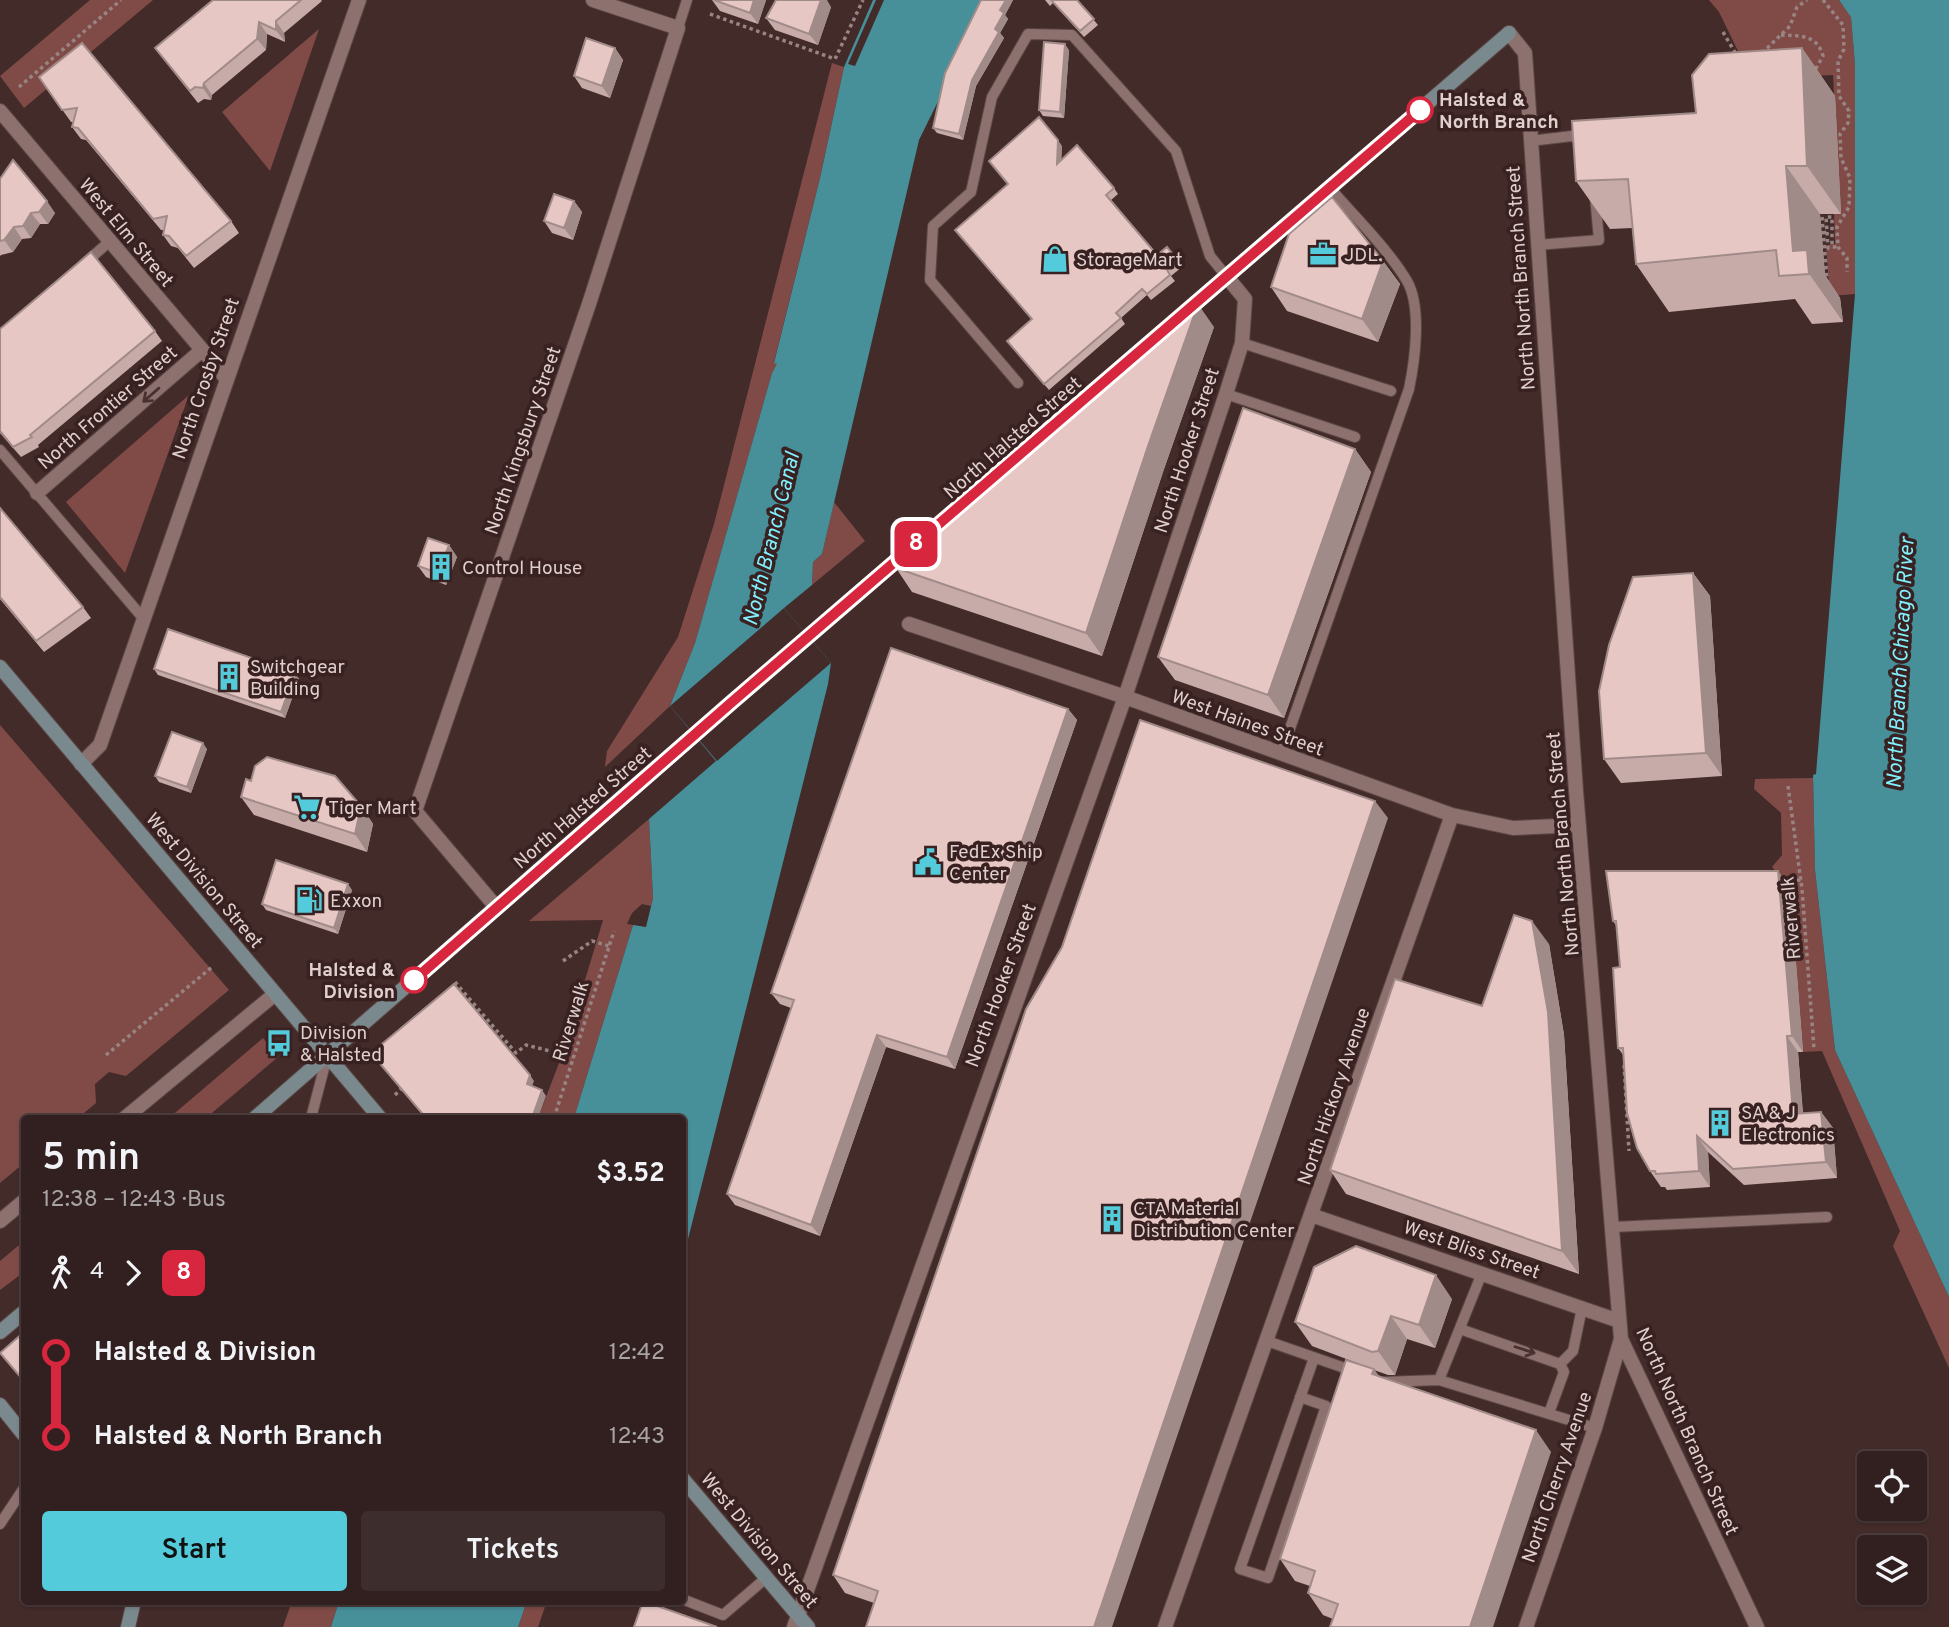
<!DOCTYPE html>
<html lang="en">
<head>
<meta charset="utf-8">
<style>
	:root { --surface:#322020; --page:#3d2d2d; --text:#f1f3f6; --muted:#a8a3a5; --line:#4d3e3e; --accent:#53cbdb }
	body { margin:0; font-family:Overpass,sans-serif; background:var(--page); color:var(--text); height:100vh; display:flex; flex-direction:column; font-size:26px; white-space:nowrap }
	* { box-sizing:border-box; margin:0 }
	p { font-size:23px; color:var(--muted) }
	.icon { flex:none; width:38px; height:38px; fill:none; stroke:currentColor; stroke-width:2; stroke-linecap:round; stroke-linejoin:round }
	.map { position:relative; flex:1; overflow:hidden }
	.drawer { position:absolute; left:21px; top:1115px; width:665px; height:490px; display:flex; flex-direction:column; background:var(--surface); border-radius:7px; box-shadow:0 2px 5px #0004,0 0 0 2px var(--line) }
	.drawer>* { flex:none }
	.badge { padding:0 14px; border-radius:10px; font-size:24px; line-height:46px }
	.tools { position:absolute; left:1857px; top:1451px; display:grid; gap:14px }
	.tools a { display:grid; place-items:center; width:70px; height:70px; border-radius:7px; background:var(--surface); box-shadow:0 2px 5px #0004,0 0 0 2px var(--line); font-size:35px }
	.map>.badge { position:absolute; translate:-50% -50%; box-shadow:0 0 0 4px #fff }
	.legs { display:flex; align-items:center; gap:10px; height:77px; padding:0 21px; font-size:23px }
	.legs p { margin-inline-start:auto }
	.overview { display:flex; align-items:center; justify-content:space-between; height:119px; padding:0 21px }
	h1 { font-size:38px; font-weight:600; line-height:52px }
	.primary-button { display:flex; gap:14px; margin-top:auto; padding:14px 21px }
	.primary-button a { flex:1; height:80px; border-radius:7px; background:var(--accent); color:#111; font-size:28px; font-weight:600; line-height:80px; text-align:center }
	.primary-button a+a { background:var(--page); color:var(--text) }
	ul { padding:0 21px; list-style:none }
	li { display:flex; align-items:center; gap:24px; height:84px; font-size:26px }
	li i { display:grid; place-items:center; width:10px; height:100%; margin:0 9px; background:currentColor }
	li i::after { content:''; width:18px; height:18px; margin:-9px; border:5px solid; border-radius:50%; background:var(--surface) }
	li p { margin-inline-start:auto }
	li:first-child i { background:linear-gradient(#0000 50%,currentColor 0) }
	li:last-child i { background:linear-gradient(currentColor 50%,#0000 0) }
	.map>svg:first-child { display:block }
</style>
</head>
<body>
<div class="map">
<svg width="1949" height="1627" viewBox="0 0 1949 1627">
	<rect width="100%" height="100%" fill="#432b2a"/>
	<path fill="#804b47" d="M90,0H153L24,108L0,76Z
		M1709,0H1839L1851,16L1855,65V294L1830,296L1826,245L1835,244L1834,214H1841L1833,75L1812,76L1739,53L1719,12Z
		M319,29L270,171L222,112Z
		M832,63L844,67L820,178L774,362L778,364L772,373L695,643L670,706L605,767L607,751L678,637L714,524Z
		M189,395L125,573L66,502Z
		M834,502L865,541L812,585L813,562L822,554Z
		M0,725L229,990L126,1076L109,1072L95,1084L96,1103L78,1118H24V1163L0,1183Z
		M1813,778L1815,870L1835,1050L1949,1297V1368L1893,1246L1900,1231L1822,1051L1802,1052L1790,887L1772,867L1782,855L1781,813L1754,789L1755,779Z
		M649,819L653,898L651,906L642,904L632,913L627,924L633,925L574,1118H538L564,1050L603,920L529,921Z
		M263,1038L278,1057L206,1118H169Z
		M24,1241V1272L0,1290V1261Z
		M292,1601H339L331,1627H283Z
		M527,1601H547L538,1627H518Z"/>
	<path fill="#478f99" d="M873,0H988L919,140L822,554L813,562L812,585L784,608L831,663L828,684L683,1259L682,1118H574L633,925L646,927L653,898L649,819L716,761L670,706L695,643L772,373L777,364L774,363L820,178L844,67Z
		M1839,0H1949V1297L1835,1050L1815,870L1813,775L1816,774L1855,294V65L1851,17Z
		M339,1601H527L518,1627H331Z"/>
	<path fill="#432b2a" d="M876,0H884L855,66L848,64Z
		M784,608L831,663L717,761L670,706Z"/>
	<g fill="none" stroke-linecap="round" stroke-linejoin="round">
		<defs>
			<path id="lane" d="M678,28L687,0
				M1530,141L1572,136L1586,142
				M1537,245L1599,240L1595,196
				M85,263L110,241
				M1242,343L1391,391
				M1018,383L930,280L933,226L971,192L992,97L1028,34L1072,35L1176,151L1210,256L1227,277
				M1226,394L1355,437
				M0,450L143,618
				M1281,754L1409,389C1415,360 1422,307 1407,281C1388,249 1354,216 1330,188
				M311,1118L327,1057
				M1613,1227L1827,1217
				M1460,1329L1560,1364L1564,1372L1549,1413
				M1267,1341L1356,1372
				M1560,1364L1573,1351L1582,1308
				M1439,1380L1482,1273
				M1384,1382L1439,1380L1595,1428
				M1300,1397L1326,1406L1268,1578L1240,1569L1314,1358
				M0,1524L24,1488
				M682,1599L723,1615L766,1578"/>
			<path id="street" d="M1509,33L1525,53L1576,791L1621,1339L1757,1627
				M0,111L226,378
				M37,493L202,350
				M909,624L1125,697L1452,815L1513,828L1579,825
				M81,764L100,745L359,0
				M497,908L415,811L589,304L678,28L593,0
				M125,1118L275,994
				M1311,1215L1619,1321
				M0,1221L24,1201
				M794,1627L1125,697L1226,394L1242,343L1245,299L1227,277
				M1165,1627L1452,815
				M1526,1627L1595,1428L1621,1339"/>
			<path id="secondary" d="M0,667L380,1118
				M255,1118L694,735L1509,33
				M0,1332L24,1312
				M0,1405L24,1435
				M682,1478L808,1627
				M128,1627L134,1601"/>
		</defs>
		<use href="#lane" stroke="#5c4846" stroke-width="12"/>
		<use href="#street" stroke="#5c4846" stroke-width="16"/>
		<use href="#secondary" stroke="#5c4846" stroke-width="16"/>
		<path stroke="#988583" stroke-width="3.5" stroke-dasharray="3.5 3.5" stroke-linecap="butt" d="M1823,0L1843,25L1844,49L1838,61L1839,96L1849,111L1848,123L1840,134L1841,158L1850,178L1849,207L1837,227L1838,247L1847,258V272
			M710,14L835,59L863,0
			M1723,32L1736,54
			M1781,35C1800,36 1817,34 1823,56L1814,72
			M1762,53L1790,26L1797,7L1807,0
			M19,87L121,0
			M1822,217L1827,280
			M1827,232L1828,248L1831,247
			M1823,233L1827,232L1826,217H1832V247H1838
			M1788,786L1802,889L1814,1049
			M1783,881L1801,880
			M563,961L592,941L609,946
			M455,982L516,1053L526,1045L574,1057
			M106,1055L212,967
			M1624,1065L1629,1151
			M395,1095L401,1089
			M554,1118L614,931"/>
		<use href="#lane" stroke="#8d716f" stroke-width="10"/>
		<use href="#street" stroke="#8d716f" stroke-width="14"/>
		<use href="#secondary" stroke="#7a898d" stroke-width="14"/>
	</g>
	<path fill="#c6aba9" d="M213,0H321L322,1L284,33L285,42L267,34L266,50L212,95L211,100L204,99L198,103L155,48Z
		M712,0H766L758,24L720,11Z
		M981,0H1013L1005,15L1008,19L1000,33L1004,38L976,86L963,140L937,133L933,128Z
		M1045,0H1077L1098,25L1084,37L1053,3L1050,6Z
		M831,7L818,45L775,30L766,18Z
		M615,48L623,60L610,98L582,88L574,76Z
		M1802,48L1835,96L1841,214H1820L1825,275L1840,298L1843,322L1812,324L1795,299L1669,312L1636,264L1632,228L1610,229L1576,181L1696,113Z
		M1069,50L1064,118L1043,116L1039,110Z
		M39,77L231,221L239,233L194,268L178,248L171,246L163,235L164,230H161L86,140L81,139L72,127L74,122H71Z
		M1062,146L1061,160L1114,188L1118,194L1111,200L1157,255L1178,261L1182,267L1171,276L1175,281L1151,300L1147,295L1121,318L1125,324L1049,390L1007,341L1032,320L955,230L1008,184L989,161Z
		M0,179L55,213L48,224H40L31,238L22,239L13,252L1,255L0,256Z
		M574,201L582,212L573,240L552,233L544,221Z
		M1383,261L1400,284L1378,342L1287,311L1271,287Z
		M1214,327L1164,469L1102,656L912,592L896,568Z
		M0,329L155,331L162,341L38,445L39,447L21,457L0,433Z
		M1355,449L1371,472L1284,718L1175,680L1158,657Z
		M0,508L83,607L91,618L44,652L0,599Z
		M449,545L457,557L446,585L426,577L418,566Z
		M1693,573L1710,596L1722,776L1621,783L1604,759Z
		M154,669L295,673L299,679L285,718L158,675Z
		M1068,709L1077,720L955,1069L886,1047L820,1236L735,1205L727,1194L791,1008L780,1004L771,993Z
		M207,749L191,793L159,782L155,776Z
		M251,781L361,806L373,824L367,852L254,815L241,797Z
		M1388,818L874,1603L845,1593L833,1575Z
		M1790,887L1803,1052H1798L1803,1113L1821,1112L1833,1128L1837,1178L1744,1185L1708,1152L1710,1187L1667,1190L1665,1187H1661L1650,1171L1624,1056L1618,1048L1620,967L1617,927L1613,921Z
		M352,890L338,934L266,910L262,904Z
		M1549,944L1564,1035L1579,1274L1346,1194L1330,1170L1482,1006Z
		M1452,1299L1435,1348L1407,1339L1395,1375H1388L1374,1370L1380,1377L1551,1452L1333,1619L1323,1615L1308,1593L1310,1586L1295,1581L1280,1559L1365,1366L1312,1346L1295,1322Z
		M24,1332V1383L9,1364L0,1353Z"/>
	<path fill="#a18b89" d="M754,0H766L758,24L750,13Z
		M821,0H827L831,7L818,45L809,34Z
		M1006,0H1013L1005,15L1008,19L1000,33L1004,38L976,86L963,140L959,134L972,80L995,29L1000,10Z
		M276,21L284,33L285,42L276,30Z
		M259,22L267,34L266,50L257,39Z
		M1065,44L1069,50L1064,118L1060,112Z
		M615,48L623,60L610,98L602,86Z
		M1802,48L1835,96L1841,214L1807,166Z
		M204,83L212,95L211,100L203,88Z
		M1058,140L1062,146L1061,170L1057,164Z
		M1786,166L1820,214L1825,275L1840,298L1843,322L1793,251Z
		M47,201L55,213L48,224L39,212Z
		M574,201L582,212L573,240L564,228Z
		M31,213L40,224L31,238L23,226Z
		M14,227L22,239L13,252L4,240Z
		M1383,261L1400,284L1378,342L1362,319Z
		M1198,304L1214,327L1164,469L1102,656L1086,633L1148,446Z
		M1355,449L1371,472L1284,718L1268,695Z
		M449,545L457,557L446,585L438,573Z
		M1693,573L1710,596L1722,776L1706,753Z
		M295,673L299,679L285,718L281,712Z
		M1068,709L1077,720L955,1069L947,1057Z
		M203,743L207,749L191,793L187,787Z
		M1375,801L1388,818L1112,1627H1094Z
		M361,806L373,824L367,852L355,834Z
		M1778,871L1790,887L1803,1052L1792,1036Z
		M348,884L352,890L338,934L334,928Z
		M1532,921L1549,944L1564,1035L1579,1274L1562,1251Z
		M877,1035L886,1047L820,1236L811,1225Z
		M1787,1036L1798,1052L1804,1130L1793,1114Z
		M530,1075L534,1081L531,1089L527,1084Z
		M542,1090L546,1096L538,1118H532Z
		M1821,1112L1833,1128L1837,1178L1826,1162Z
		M1697,1136L1708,1152L1710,1187L1699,1171Z
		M1436,1275L1452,1299L1435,1348L1419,1325Z
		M1391,1316L1407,1339L1395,1375L1378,1351Z
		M1374,1369L1389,1391L1372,1374Z
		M1536,1430L1551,1452L1493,1627H1470Z"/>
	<path fill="#e6c7c4" stroke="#a18b89" stroke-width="2" d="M213,0H301L276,21V30L259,22L257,39L204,83L203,88L195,87L190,91L155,48Z
		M714,0H754L750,13Z
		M776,0H821L809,34L766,18Z
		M981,0H1006L1000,10L1004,13L995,29L999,32L972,80L959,134L933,128L945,73Z
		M1051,0H1077L1094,19L1080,31Z
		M586,38L615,48L602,86L574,76Z
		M1044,42L1065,44L1060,112L1039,110Z
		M82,43L231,221L186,256L169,236L163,235L167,216L153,219L78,128L72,127L77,108L62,110L39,77Z
		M1802,48L1807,166H1786L1793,251L1807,250L1809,274L1779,276L1776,250L1636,264L1628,179L1576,181L1572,121L1696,113L1692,75L1709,54Z
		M1039,117L1058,140L1057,164L1077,145L1114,188L1106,195L1157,255L1167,247L1178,261L1167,270L1170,275L1147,294L1142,289L1116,313L1121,318L1044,384L1007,341L1032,319L955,230L1008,184L989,161Z
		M13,160L47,201L39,212L31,213L23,226L14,227L4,240L0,241V179Z
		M554,194L574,201L564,228L544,221Z
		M1332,197L1383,261L1362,319L1271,287L1289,234Z
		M91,252L155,331L30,435L32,437L13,447L0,431V329Z
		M1198,304L1148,446L1086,633L896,568Z
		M1243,408L1355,449L1268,695L1158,657Z
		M0,508L83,607L36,641L0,597Z
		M428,538L449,545L438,573L418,566Z
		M1693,573L1706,753L1604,759L1599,691L1609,645L1633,577Z
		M168,629L295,673L281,712L154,669Z
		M891,648L1068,709L947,1057L877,1035L811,1225L727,1194L794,1000L771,993Z
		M1140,720L1375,801L1094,1627H866L878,1591L833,1575L1026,1009L1062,947Z
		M172,732L203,743L187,787L155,776Z
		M267,757L335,776L361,806L355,834L241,797L246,779L251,781L255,766Z
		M276,860L348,884L334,928L262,904Z
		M1606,871H1778L1792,1036H1787L1793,1114L1821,1112L1826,1162L1733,1169L1697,1136L1699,1171L1656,1174L1655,1171H1650L1637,1148L1627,1113L1623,1048H1618L1613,968L1620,967L1616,921H1613Z
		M1514,915L1532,921L1548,1012L1562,1251L1330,1170L1395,979L1482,1006Z
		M454,984L530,1075L527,1084L542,1090L532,1118H426L371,1053Z
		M1356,1246L1436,1275L1419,1325L1391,1316L1378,1351L1372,1352L1295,1322L1314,1267Z
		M24,1332V1381L0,1353Z
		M1346,1360L1374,1369L1372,1374L1536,1430L1470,1627H1330L1338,1604L1308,1593L1315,1571L1280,1559Z
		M643,1601L717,1627H634Z"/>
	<defs><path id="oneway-shaft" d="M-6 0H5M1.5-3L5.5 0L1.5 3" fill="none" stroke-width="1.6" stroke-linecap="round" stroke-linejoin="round" transform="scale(1.75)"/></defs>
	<g stroke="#493130">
		<use href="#oneway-shaft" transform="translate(151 395) rotate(139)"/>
		<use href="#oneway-shaft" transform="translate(1525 1350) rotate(18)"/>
	</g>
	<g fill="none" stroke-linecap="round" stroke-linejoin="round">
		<defs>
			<path id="line-1" d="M414,980L732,702L1420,110"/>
		</defs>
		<use href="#line-1" stroke="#fff" stroke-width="16"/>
		<use href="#line-1" stroke="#d7263d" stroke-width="10"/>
	</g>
	<defs>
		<symbol id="office-bare" viewBox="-9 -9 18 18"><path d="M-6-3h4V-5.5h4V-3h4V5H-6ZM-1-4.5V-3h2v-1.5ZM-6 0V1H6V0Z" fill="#53cbdb" stroke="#382120" stroke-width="2.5" paint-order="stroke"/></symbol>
		<symbol id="shop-bare" viewBox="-9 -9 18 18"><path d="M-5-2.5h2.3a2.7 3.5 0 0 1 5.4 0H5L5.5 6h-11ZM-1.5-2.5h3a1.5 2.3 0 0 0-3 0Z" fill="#53cbdb" stroke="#382120" stroke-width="2.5" paint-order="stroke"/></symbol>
		<symbol id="building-bare" viewBox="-9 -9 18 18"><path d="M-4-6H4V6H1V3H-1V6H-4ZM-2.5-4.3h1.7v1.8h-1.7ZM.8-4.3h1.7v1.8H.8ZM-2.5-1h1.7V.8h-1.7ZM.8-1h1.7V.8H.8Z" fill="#53cbdb" stroke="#382120" stroke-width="2.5" paint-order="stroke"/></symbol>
		<symbol id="supermarket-bare" viewBox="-9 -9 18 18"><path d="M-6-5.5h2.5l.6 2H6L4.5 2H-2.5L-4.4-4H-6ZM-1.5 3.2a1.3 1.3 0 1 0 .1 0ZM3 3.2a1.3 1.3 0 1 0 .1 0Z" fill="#53cbdb" stroke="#382120" stroke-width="2.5" paint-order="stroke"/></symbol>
		<symbol id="civic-bare" viewBox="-9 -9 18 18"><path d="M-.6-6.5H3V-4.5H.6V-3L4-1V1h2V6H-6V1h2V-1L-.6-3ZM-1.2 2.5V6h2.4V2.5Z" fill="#53cbdb" stroke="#382120" stroke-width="2.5" paint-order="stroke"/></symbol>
		<symbol id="fuel-bare" viewBox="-9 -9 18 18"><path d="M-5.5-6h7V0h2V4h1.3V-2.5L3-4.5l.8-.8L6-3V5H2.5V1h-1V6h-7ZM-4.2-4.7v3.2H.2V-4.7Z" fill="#53cbdb" stroke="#382120" stroke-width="2.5" paint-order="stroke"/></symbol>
		<symbol id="bus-bare" viewBox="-9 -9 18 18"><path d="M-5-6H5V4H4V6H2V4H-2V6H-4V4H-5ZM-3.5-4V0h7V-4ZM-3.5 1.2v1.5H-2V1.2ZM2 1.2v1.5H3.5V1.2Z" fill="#53cbdb" stroke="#382120" stroke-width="2.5" paint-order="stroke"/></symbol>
	</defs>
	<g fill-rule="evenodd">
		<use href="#office-bare" x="1304" y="235" width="38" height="38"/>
		<use href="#shop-bare" x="1036" y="240" width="38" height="38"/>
		<use href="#building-bare" x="422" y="548" width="38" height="38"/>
		<use href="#building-bare" x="210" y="658" width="38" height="38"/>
		<use href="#supermarket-bare" x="288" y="788" width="38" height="38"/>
		<use href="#civic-bare" x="909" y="843" width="38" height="38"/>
		<use href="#fuel-bare" x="290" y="881" width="38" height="38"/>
		<use href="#bus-bare" x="260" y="1024" width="38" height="38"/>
		<use href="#building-bare" x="1701" y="1104" width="38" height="38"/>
		<use href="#building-bare" x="1093" y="1200" width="38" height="38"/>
	</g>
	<g fill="#fff" stroke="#d7263d" stroke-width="3.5">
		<circle cx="1420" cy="110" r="12"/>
		<circle cx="414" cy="980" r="12"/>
	</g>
	<g text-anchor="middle" stroke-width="7" stroke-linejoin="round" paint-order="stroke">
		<g font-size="19" font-weight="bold" fill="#dfcfcd" stroke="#382120" text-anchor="start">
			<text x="1439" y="106">Halsted &amp;<tspan x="1439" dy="22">North Branch</tspan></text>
			<text x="395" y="976" text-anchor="end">Halsted &amp;<tspan x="395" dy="22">Division</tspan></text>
		</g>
		<g font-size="19" fill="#dfcfcd" stroke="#382120">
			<text transform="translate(127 232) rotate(50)" y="7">West Elm Street</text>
			<text transform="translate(1520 278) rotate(-94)" y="7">North North Branch Street</text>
			<text transform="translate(205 378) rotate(-71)" y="7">North Crosby Street</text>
			<text transform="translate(107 407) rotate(-41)" y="7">North Frontier Street</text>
			<text transform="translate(1012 437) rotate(-41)" y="7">North Halsted Street</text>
			<text transform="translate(522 440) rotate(-71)" y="7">North Kingsbury Street</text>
			<text transform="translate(1186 450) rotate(-72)" y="7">North Hooker Street</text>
			<text transform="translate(1248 722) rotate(20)" y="7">West Haines Street</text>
			<text transform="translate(582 807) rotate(-41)" y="7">North Halsted Street</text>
			<text transform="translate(1562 844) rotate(-95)" y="7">North North Branch Street</text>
			<text transform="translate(205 880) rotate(50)" y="7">West Division Street</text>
			<text transform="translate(1790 918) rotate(-95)" y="7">Riverwalk</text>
			<text transform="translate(1000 985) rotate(-70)" y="7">North Hooker Street</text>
			<text transform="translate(570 1021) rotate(-73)" y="7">Riverwalk</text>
			<text transform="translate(1333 1096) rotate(-71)" y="7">North Hickory Avenue</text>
			<text transform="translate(1472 1249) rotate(19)" y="7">West Bliss Street</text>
			<text transform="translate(1688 1431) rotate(66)" y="7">North North Branch Street</text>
			<text transform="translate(1556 1477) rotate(-71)" y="7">North Cherry Avenue</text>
			<text transform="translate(760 1540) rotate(50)" y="7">West Division Street</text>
		</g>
		<g font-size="19" fill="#dfcfcd" stroke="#382120" text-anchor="start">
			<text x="1344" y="261">JDL.</text>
			<text x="1076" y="266">StorageMart</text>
			<text x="462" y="574">Control House</text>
			<text x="250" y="673">Switchgear<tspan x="250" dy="22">Building</tspan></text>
			<text x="328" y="814">Tiger Mart</text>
			<text x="949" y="858">FedEx Ship<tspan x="949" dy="22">Center</tspan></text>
			<text x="330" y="907">Exxon</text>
			<text x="300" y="1039">Division<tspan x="300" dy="22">&amp; Halsted</tspan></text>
			<text x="1741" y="1119">SA &amp; J<tspan x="1741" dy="22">Electronics</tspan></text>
			<text x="1133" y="1215">CTA Material<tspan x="1133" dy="22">Distribution Center</tspan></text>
		</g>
		<g font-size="21" font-style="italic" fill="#81f0ff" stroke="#382120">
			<text transform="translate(771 539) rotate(-76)" y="7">North Branch Canal</text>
			<text transform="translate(1900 663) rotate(-87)" y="7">North Branch Chicago River</text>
		</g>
	</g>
</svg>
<div class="tools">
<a><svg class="icon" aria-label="locate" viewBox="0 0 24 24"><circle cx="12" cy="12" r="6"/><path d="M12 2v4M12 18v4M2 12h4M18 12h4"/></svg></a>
<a><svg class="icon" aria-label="layers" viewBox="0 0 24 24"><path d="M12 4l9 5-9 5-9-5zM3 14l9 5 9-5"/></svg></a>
</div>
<b class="badge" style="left:916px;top:544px;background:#d7263d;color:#fff">8</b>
<section class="drawer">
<div class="overview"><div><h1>5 min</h1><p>12:38 – 12:43 · Bus</p></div><b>$3.52</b></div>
<div class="legs"><svg class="icon" aria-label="walk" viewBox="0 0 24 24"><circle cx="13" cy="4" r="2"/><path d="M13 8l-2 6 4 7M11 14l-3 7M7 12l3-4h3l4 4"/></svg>4<svg class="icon" aria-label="forward" viewBox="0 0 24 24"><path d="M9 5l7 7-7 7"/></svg><b class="badge" style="background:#d7263d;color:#fff">8</b></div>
<ul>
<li><i style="color:#d7263d"></i><b>Halsted &amp; Division</b><p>12:42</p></li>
<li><i style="color:#d7263d"></i><b>Halsted &amp; North Branch</b><p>12:43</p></li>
</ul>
<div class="primary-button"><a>Start</a><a>Tickets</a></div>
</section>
</div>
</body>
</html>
